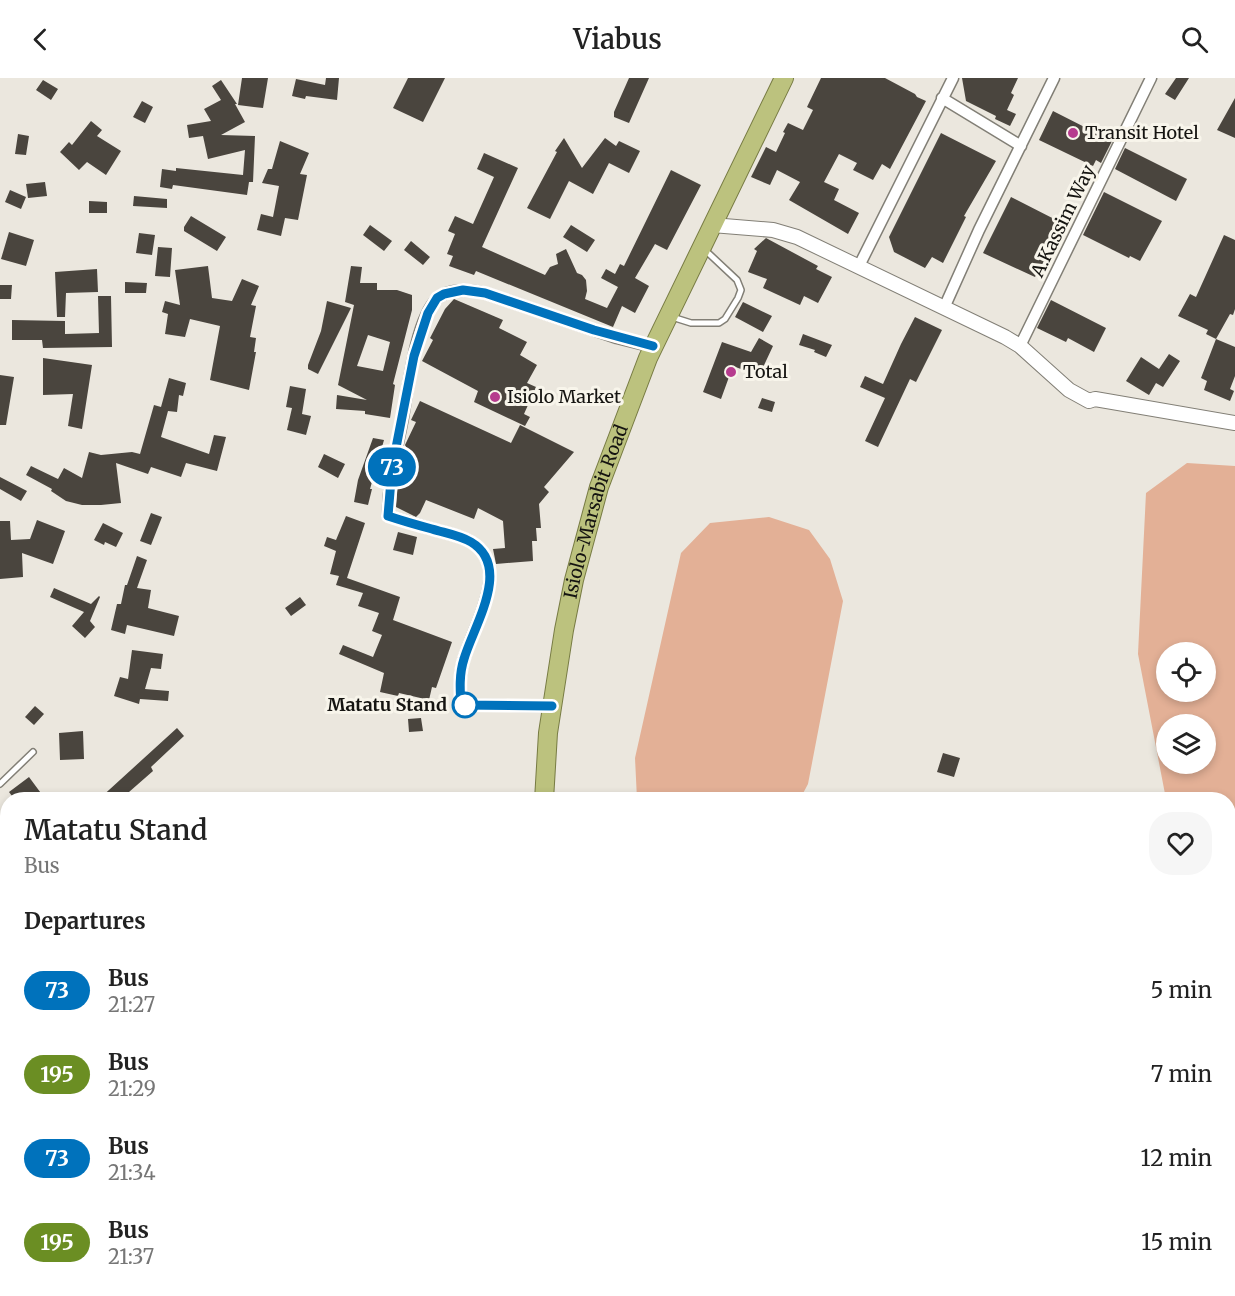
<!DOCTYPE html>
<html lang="en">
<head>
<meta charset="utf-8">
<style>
	:root { --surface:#fff; --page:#f6f6f6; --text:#222; --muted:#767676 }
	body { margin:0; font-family:Merriweather,serif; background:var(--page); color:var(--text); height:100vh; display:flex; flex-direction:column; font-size:22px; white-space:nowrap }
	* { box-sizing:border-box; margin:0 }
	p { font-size:20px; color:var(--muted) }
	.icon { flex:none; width:33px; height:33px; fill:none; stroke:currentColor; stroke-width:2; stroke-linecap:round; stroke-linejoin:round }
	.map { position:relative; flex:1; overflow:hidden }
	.sheet { position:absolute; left:0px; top:714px; width:1236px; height:504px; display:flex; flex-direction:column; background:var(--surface); border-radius:24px 24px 0 0; box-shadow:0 3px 9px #0003 }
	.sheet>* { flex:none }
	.badge { padding:0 12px; border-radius:20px; font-size:21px; line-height:39px }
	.buttons { position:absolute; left:1156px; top:564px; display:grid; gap:12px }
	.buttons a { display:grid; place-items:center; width:60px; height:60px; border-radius:50%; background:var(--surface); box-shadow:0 3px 9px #0003; font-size:30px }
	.map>.badge { position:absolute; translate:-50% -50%; box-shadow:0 0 0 3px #fff }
	h2 { padding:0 24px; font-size:22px; line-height:54px }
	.round { display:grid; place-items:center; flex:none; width:63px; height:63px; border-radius:24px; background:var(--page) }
	.headline { display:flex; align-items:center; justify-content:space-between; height:102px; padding:0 24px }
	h1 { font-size:28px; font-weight:600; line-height:45px }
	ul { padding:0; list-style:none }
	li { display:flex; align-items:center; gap:18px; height:84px; padding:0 24px }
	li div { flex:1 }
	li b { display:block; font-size:22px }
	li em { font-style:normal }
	li .badge { min-width:66px; font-weight:700; text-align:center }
	header { display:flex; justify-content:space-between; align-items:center; height:78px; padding:0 24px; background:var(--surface); font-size:27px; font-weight:600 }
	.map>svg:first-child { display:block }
</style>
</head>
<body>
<header><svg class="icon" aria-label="back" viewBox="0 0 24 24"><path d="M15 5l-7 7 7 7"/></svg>Viabus<svg class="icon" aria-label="search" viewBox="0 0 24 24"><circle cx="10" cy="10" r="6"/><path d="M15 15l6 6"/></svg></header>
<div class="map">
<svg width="1235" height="1218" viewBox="0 0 1235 1218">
	<rect width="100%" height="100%" fill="#ebe7de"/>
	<path fill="#e3b096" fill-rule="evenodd" d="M1187,385L1235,388V768L1229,767L1228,722L1166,721L1138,576L1146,415ZM1167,574H1206V614H1167ZM1167,646H1206V686H1167Z
		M769,439L809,452L830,481L843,523L808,706L800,721H637L635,680L681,475L710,445Z"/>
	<path fill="#4a453e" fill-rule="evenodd" d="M242,0H268L263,30L238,27Z
		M326,0H339L337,22L306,18L305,21L292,18L296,1L325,7Z
		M408,0H445L423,44L393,30Z
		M629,0H649L629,45L614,39V34Z
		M821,0H885L915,16L917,19L926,23L890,91L882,86L873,102L853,92L857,85L839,76L824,104L839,111L834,122L859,135L848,156L789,122L800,104L777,92L770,107L751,99L766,69L776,74L785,55L783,54L788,45L803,52L813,32L807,29Z
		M962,0H1018L1011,15L1014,17L1007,32L1016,36L1010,48L995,41L996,38L966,23Z
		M1176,0H1189L1175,22L1165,16Z
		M43,2L58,11L51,22L36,12Z
		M221,2L237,26H235L245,44L221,57L255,58L253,104H249L247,117L173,107L172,111L160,109L162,91L176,93V90L243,97L245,72L208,81L203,58L189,60L187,47L211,43L204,31L221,22L212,8Z
		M1235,20V60L1217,52Z
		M142,23L153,29L145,45L133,39Z
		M1053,33L1112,63L1101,85L1096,82L1093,88L1039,62Z
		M91,43L102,52L97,58L121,73L106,97L87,84L79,92L60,74L69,64L72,67Z
		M941,55L996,83L964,138L966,139L943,185L932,179L925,190L894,174L889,159Z
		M18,56L29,58L26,77L15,76Z
		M564,60L582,90L605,60L616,68L619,63L640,73L629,95L609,85L593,116L569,103L550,141L527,130L557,74L555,73Z
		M280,63L309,75L300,96L307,97L298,142L285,140L281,158L257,152L261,136L273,139L279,108L262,105L268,91H272Z
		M1125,70L1187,101L1176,123L1115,91Z
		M484,75L518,90L482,169L545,197L550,189L558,186L556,176L566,171L577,195L582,197L586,202L587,213L585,221L607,230L618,209L601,200L606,191L615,196L620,186L624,188L671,92L701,107L667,172L655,166L635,200L649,208L635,235L622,228L613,249L476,193L474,197L449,188L453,178L447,176L455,156L448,153L455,138L473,146L494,99L477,91Z
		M45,104L47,118L28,120L26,106Z
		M10,112L26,119L21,131L5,124Z
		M1104,114L1162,143L1140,183L1130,178L1129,180L1083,157Z
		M134,118L167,121V130L133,128Z
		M1011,119L1064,146L1047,184L1044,183L1035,199L983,175Z
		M89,123L107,124V135H89Z
		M191,138L226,159L217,173L184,153V149Z
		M370,147L392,163L384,173L363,157Z
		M571,147L595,162L587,174L563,159Z
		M9,154L34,162L26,188L1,181Z
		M139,155L155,157L152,177L136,175Z
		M1224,157L1235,162V231L1233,237L1230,236L1216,261L1206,256L1208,252L1178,238L1190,216L1196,219Z
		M766,160L818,188L816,191L832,199L818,225L804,218L800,227L763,210L767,201L748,194L757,173L754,171Z
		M411,163L430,179L423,187L404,172Z
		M158,169L172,170L170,199L155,198Z
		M208,188L212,220L232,223L242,201L259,208L251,227L256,228L250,259L256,260L254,274H256L249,312L210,302L220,248L190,241L185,259L165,256L168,236L162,234L165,223L180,227L175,192Z
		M351,188L362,189L360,205H377V212H397L412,217V232L393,306L395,307L390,340L365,336V333L336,331L337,317L367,322L338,307L354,227L345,224ZM368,257L390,264L383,293L357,288Z
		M97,191L98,214L66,215L65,239H57L55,194Z
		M125,204L147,205L146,215H125Z
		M0,207H12L11,221H0Z
		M98,218H111L112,269L43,270L42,262H12V242L65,243V256L99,255Z
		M454,221L503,242L499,250L527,264L520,277L537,287L527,305L536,309L524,336L530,339L525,348L474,324L478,313L422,283L433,262L430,260L445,231Z
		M1051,222L1106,250L1094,274L1068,260L1066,264L1037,250Z
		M327,223L351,230L318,296L308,291V287L321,253Z
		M743,224L772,238L763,254L735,239Z
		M915,239L942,252L916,304L910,301L878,369L865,363L885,320L860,309L865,298L883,306L901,266Z
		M803,256L832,267L826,279L814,274L815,272L799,267Z
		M759,260L773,268L759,298L733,288L721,321L703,314L722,264L751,274Z
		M1216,261L1235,269V298L1230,311L1234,313L1230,323L1204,312L1207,303L1201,300Z
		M1169,276L1180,283L1163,309L1156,305L1149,317L1126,303L1141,279L1159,291Z
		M43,280L92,287L82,351L68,348L73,316L43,317Z
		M0,297L14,299L6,347H0Z
		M169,300L186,305L183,318L179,317L177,334L168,333L161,359L209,376L214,357L226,359L217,393L186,385L181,399L151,389L148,396L116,385L121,425L101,427H82L66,423L51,413L52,411L26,397L31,388L58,401L64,390L82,400L89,374L101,377L132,374L140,376L154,327L161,329Z
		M290,308L306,311L302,336L311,338L306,357L287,352L292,330L286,329Z
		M762,320L775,324L772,334L758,330Z
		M420,323L511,365L520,347L574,374L544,409L549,414L539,426L541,450H536L537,463H532L533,483L496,486L493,471L505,470L503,443L478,430L474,441L426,422L420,435L416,439L396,429L398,404L402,394L400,393L402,381L407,371L405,367L416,344L411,342Z
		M373,360L384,362L370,411H372L368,427L354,424L358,402Z
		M324,376L345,386L338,400L318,389Z
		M0,399L27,413L21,423L0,411Z
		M151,435L162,439L151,467L140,463Z
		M346,438L365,445L347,500L400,519L393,542L452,564L436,610L432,609L429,622L399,615L398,618L380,614L384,595L339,576L343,567L373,579L382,557L372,553L379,535L358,528L363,515L336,507L339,498L330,496L336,473L324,468L327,459L336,462Z
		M37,442L65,453L53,486L22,475L23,499L0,501V443H10L11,462L30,461Z
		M103,445L123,455L116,469L105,464L104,467L94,462Z
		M398,454L417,459L413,477L393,472Z
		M137,478L147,482L137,510L151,512L148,530L179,538L174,558L127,547L125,556L111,552L117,526H121L125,507H127Z
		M54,510L91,526L99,518L100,519L90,543L95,549L85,560L72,548L84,534L50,519Z
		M300,519L306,527L291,538L285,530Z
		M132,572L163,576L161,591L151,590L145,611L169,613L168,623L140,621L139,626L114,618L120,599L128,601Z
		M35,628L44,636L34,647L25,639Z
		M421,640L423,653L409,654L408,641Z
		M177,650L184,658L151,689L153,693L129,714L136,722H98Z
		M83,653L84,681L60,682L59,655Z
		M943,675L960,680L954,699L937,694Z
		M29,699L46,722H15L9,714Z"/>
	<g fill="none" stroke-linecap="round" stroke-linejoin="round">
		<defs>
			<path id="service" d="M672,239L691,245H719L725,241L738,220L741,212L737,202L705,172
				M0,706L33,674
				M69,722L71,720
				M0,817L8,805"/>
			<path id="minor" d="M942,20L1021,68
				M859,188L953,0
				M944,230L979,152L1054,0
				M1020,268L1151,0
				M552,628L461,627C460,612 459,596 464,581C472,549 513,489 471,464C459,457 445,455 432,451C417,447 403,442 388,438C388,404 397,372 403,339C408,310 416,240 437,221C449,209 470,212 485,215L617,260L653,269
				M480,1218L492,1210"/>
			<path id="tertiary" d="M712,147L773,152L797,159L1005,259L1020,268L1069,312L1089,323L1095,321L1235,345"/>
			<g id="trunk">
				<path id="s1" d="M544,722L548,655L564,552L574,502L599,409L648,280L784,0"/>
				<path d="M595,1210L596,1218"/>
			</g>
		</defs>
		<use href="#service" stroke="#827f76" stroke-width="8"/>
		<use href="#minor" stroke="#827f76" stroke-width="13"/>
		<use href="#tertiary" stroke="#827f76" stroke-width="16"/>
		<use href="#trunk" stroke="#777b43" stroke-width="20"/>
		<use href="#service" stroke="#fff" stroke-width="5"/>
		<use href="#minor" stroke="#fff" stroke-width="10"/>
		<use href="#tertiary" stroke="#fff" stroke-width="14"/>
		<use href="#trunk" stroke="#bcc27e" stroke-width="18"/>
	</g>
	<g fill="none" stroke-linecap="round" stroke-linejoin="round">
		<defs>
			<path id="line" d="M552,628L461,627C460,612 459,596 464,581C473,549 513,489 471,464C459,457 445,455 432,451C417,447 403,443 388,438L392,390L414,278L428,235L437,220L444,216L463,212L485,215L594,252L653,268"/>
		</defs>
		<use href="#line" stroke="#fff" stroke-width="14"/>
		<use href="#line" stroke="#0072bc" stroke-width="9"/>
	</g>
	<g fill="#b63b8e" stroke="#f8f5eb" stroke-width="2">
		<circle cx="1073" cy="55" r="6"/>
		<circle cx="731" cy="294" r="6"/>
		<circle cx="495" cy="319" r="6"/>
	</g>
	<circle fill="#fff" stroke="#0072bc" stroke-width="3" cx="465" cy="627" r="12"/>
	<g text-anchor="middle" stroke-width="6" stroke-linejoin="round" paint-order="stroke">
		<g font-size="18" fill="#151411" stroke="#f8f5eb" text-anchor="start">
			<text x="1085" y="61">Transit Hotel</text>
			<text x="743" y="300">Total</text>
			<text x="507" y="325">Isiolo Market</text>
		</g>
		<g font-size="18" fill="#151411" stroke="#f8f5eb">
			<text transform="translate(1063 143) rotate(-64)" y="6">A.Kassim Way</text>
			<text dy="6" stroke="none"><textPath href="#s1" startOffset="294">Isiolo-Marsabit Road</textPath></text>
		</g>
		<g font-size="18" font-weight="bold" fill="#151411" stroke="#f8f5eb" text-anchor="end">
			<text x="447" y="633">Matatu Stand</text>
		</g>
	</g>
</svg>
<div class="buttons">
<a><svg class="icon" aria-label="locate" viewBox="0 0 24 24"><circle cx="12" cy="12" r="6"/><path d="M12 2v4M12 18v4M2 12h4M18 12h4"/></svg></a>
<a><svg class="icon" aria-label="layers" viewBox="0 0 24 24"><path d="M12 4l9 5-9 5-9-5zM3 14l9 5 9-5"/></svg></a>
</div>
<b class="badge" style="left:392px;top:389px;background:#0072bc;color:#fff">73</b>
<section class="sheet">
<div class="headline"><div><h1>Matatu Stand</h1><p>Bus</p></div><a class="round"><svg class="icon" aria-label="heart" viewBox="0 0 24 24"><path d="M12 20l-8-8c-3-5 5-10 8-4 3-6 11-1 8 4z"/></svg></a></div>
<h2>Departures</h2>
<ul>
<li><span class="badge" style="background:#0072bc;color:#fff">73</span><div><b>Bus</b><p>21:27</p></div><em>5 min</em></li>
<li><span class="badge" style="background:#6b8e23;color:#fff">195</span><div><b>Bus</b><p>21:29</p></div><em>7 min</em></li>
<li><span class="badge" style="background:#0072bc;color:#fff">73</span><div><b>Bus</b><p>21:34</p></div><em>12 min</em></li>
<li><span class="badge" style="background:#6b8e23;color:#fff">195</span><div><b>Bus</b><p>21:37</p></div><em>15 min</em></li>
</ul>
</section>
</div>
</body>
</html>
